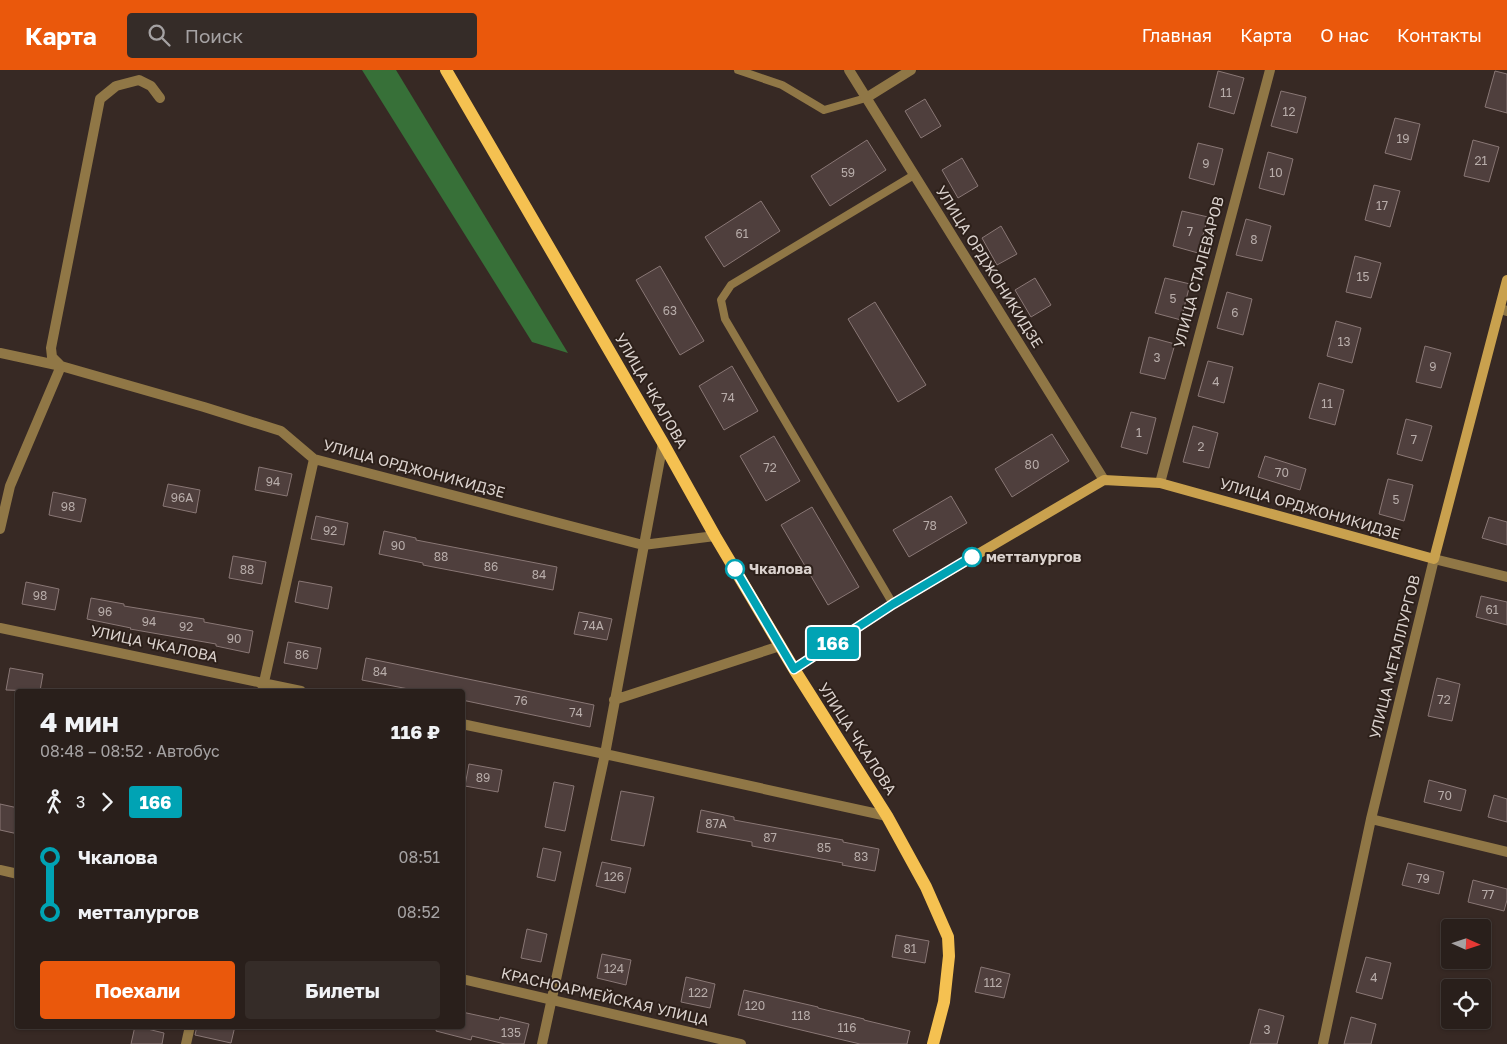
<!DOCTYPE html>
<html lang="ru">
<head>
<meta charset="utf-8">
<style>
	:root { --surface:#291f1b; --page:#352c28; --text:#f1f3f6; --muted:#a5a2a3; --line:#453d3a; --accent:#ea580c }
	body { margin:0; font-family:"Golos Text",sans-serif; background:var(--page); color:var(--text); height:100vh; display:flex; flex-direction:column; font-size:19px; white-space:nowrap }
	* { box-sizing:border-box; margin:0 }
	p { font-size:16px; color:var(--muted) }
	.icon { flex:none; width:28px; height:28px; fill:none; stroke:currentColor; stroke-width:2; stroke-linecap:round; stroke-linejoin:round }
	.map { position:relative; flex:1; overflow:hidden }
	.side { position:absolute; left:15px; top:619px; width:450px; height:340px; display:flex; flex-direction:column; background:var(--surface); border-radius:5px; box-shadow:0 1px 4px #0004,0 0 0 1px var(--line) }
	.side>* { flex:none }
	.badge { padding:0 10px; border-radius:4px; font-size:18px; line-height:32px }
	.needle { width:32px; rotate:93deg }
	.tools { position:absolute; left:1441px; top:849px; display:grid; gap:10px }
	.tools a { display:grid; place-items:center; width:50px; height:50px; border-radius:5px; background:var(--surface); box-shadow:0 1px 4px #0004,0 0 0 1px var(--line); font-size:25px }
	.map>.badge { position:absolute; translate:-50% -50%; box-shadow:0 0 0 2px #fff }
	.legs { display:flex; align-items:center; gap:8px; height:55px; padding:0 25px; font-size:16px }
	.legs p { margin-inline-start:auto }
	.head { display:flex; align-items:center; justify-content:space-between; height:85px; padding:0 25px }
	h1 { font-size:28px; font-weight:700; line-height:38px }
	.primary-button { display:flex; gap:10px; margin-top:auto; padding:10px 25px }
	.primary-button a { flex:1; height:58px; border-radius:5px; background:var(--accent); color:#fff; font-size:20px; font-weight:700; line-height:58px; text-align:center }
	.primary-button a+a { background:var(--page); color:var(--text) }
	ul { padding:0 25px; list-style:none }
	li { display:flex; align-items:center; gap:18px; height:55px; font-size:19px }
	li i { display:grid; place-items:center; width:8px; height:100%; margin:0 6px; background:currentColor }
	li i::after { content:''; width:12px; height:12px; margin:-6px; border:4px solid; border-radius:50%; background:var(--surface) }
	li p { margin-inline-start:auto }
	li:first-child i { background:linear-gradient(#0000 50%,currentColor 0) }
	li:last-child i { background:linear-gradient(currentColor 50%,#0000 0) }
	header { display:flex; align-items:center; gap:30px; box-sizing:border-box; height:70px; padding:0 25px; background:var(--accent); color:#fff }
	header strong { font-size:24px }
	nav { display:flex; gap:28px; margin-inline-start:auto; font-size:18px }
	.search { width:350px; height:45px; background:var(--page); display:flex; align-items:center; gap:12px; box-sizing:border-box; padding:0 18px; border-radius:5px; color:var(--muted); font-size:19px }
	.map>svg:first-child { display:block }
</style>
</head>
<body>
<header>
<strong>Карта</strong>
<div class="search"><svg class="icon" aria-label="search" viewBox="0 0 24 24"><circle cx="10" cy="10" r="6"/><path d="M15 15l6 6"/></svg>Поиск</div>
<nav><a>Главная</a><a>Карта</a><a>О нас</a><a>Контакты</a></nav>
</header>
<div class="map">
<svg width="1507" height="974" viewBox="0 0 1507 974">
	<rect width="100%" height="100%" fill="#372924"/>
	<path fill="#377038" d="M362,0H396L568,283L532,272Z"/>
	<path fill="#4f3f3d" stroke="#897775" d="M1218,1L1244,8L1234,44L1209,37Z
		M1495,1L1507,4V43L1485,37Z
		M1281,21L1306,27L1297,63L1271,56Z
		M925,29L941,56L921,68L905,41Z
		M1395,48L1420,54L1411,90L1385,83Z
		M867,70L886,100L830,136L811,106Z
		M1473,70L1499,77L1489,112L1464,106Z
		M1198,73L1223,79L1214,115L1189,108Z
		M1268,82L1293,89L1284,125L1259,118Z
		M962,88L978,116L958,128L942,100Z
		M1374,115L1400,121L1390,157L1365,150Z
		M761,131L780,161L724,197L705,167Z
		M1182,141L1208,147L1198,183L1173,176Z
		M1246,149L1271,156L1262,191L1236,185Z
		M1001,156L1017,184L997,195L982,168Z
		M1355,186L1381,193L1371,228L1346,222Z
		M660,196L704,271L680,285L636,210Z
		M1035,208L1051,235L1031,247L1015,220Z
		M1165,208L1190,214L1181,250L1155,243Z
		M1227,222L1252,229L1243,265L1217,258Z
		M875,232L926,315L898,332L848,249Z
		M1336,251L1361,258L1352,293L1327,286Z
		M1149,267L1175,274L1165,309L1140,303Z
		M1425,276L1451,283L1441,318L1416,312Z
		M1208,291L1233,297L1224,333L1198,326Z
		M732,296L758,341L724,360L699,316Z
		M1319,313L1344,320L1335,355L1309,348Z
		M1131,342L1156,348L1147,384L1121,377Z
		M1406,349L1432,356L1422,391L1397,384Z
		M1193,356L1218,363L1209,398L1183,392Z
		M1052,364L1069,391L1012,427L995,399Z
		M774,366L800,411L766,431L740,386Z
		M1265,386L1306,399L1300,420L1258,407Z
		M259,397L292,404L287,426L255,420Z
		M1388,409L1413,415L1404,451L1379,444Z
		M168,414L200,420L196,443L163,436Z
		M53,422L86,429L81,452L49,445Z
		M951,426L967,453L909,487L893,460Z
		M812,437L859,517L828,535L781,455Z
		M316,446L348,453L344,475L311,469Z
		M1489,447L1507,452V475L1482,468Z
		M384,461L416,468V470L557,497L553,520L423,495V493L379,484Z
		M233,486L266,492L262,514L229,508Z
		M299,511L332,517L328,539L295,532Z
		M26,512L59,519L55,540L22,534Z
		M1481,526L1507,532V555L1476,547Z
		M91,528L124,534V536L204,549V552L253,561L249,583L216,576V574L130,559L131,558L87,549Z
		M579,542L612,549L607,570L574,564Z
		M288,572L321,578L317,599L284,593Z
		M366,588L594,635L590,657L462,630V621H419L362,610Z
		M10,598L43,604L40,621L6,620Z
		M1437,608L1460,614L1452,651L1428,646Z
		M469,694L502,700L498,722L465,716Z
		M1429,710L1466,720L1461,741L1424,732Z
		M554,712L574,716L565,761L545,757Z
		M621,721L654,727L644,776L611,770Z
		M1494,725L1507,729V752L1488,747Z
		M0,734L18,738V764L0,760Z
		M701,740L734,747V750L843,770V772L879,779L875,801L842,795L843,793L752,776V772L697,762Z
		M543,778L561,782L555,811L537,807Z
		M602,792L631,798L625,823L596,816Z
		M1408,793L1444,802L1439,824L1402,815Z
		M1473,810L1507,819V830L1504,841L1468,832Z
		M527,859L547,864L541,892L521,888Z
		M896,865L929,871L925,893L892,887Z
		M602,884L631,890L626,915L597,908Z
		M1366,887L1391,893L1382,929L1356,922Z
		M981,897L1010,904L1004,928L975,922Z
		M686,907L715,914L710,938L681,932Z
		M744,920L818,937V938L864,949V950L910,961L907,974H860L738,945Z
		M1259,939L1284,946L1277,974H1250Z
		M462,942L499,950L500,947L529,954L524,974H505L472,966L471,970L436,961L437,956H462Z
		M1351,947L1376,954L1371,974H1344Z
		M135,956L164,963L162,974H131Z
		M197,956H235L231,973L195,965Z"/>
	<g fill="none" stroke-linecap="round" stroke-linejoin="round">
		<path stroke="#907746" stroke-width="8" d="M738,0L782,15L824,40L866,28
			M893,534L725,249L721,230L731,215L914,105"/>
		<path stroke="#907746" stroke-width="10" d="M849,0L1104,410
			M866,28L911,0
			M1500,239L1507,241
			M0,283L61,296L204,337L281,361L314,389L643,475L715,466
			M1160,413L1270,0
			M0,459L10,416L61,296L52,287L51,278L100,29L116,16L139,10L151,16L160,28
			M0,558L301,621
			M262,621L314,389
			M614,630L780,576
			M462,654L605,684L887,746
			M1371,749L1507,782
			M186,974L190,956
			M542,974L605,684L663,373
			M1323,974L1371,749L1434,489L1507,507"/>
		<path stroke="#907746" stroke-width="10" d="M0,800L18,804
			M462,909L741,974"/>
		<path stroke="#c9a14e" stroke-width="10" d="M794,599L893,534L1104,410L1160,413L1434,489L1507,210"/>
		<path stroke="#f5c151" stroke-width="12" d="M446,0L663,373L715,466L794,599L887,746L926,817L948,867L949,886L944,932L933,974"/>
	</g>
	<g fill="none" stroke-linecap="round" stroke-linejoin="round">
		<defs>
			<path id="line-1" d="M735,499L794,599L893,534L972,487"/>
		</defs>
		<use href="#line-1" stroke="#fff" stroke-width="11"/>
		<use href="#line-1" stroke="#00a3b4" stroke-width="8"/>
	</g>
	<g fill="#fff" stroke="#00a3b4" stroke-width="2.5">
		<circle cx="972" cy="487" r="9"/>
		<circle cx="735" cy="499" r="9"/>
	</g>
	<g text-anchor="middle" stroke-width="4" stroke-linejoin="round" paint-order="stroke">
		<g font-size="12" fill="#b8adaa">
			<text x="1226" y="27">11</text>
			<text x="1289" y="46">12</text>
			<text x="1403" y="73">19</text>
			<text x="1481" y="95">21</text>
			<text x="1206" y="98">9</text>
			<text x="848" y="107">59</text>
			<text x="1276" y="107">10</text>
			<text x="1382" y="140">17</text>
			<text x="1190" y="166">7</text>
			<text x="742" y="168">61</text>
			<text x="1254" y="174">8</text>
			<text x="1363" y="211">15</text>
			<text x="1173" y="233">5</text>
			<text x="670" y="245">63</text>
			<text x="1235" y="247">6</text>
			<text x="1344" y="276">13</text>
			<text x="1157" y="292">3</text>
			<text x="1433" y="301">9</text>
			<text x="1216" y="316">4</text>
			<text x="728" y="332">74</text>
			<text x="1327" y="338">11</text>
			<text x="1139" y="367">1</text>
			<text x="1414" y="374">7</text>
			<text x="1201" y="381">2</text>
			<text x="1032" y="399">80</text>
			<text x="770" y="402">72</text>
			<text x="1282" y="407">70</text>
			<text x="273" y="416">94</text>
			<text x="182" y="432">96А</text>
			<text x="1396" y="434">5</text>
			<text x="68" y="441">98</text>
			<text x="930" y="460">78</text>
			<text x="330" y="465">92</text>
			<text x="398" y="480">90</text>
			<text x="441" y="491">88</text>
			<text x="491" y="501">86</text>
			<text x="247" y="504">88</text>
			<text x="539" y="509">84</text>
			<text x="40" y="530">98</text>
			<text x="1492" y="544">61</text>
			<text x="105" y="546">96</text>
			<text x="149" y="556">94</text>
			<text x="593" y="560">74А</text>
			<text x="186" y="561">92</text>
			<text x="234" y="573">90</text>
			<text x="302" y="589">86</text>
			<text x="380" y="606">84</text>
			<text x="1444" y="634">72</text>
			<text x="521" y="635">76</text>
			<text x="576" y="647">74</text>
			<text x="483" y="712">89</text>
			<text x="1445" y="730">70</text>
			<text x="716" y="758">87А</text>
			<text x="770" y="772">87</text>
			<text x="824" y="782">85</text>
			<text x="861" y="791">83</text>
			<text x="614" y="811">126</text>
			<text x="1423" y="813">79</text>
			<text x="1488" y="829">77</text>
			<text x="910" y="883">81</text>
			<text x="614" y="903">124</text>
			<text x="1374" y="912">4</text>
			<text x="993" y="917">112</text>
			<text x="698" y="927">122</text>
			<text x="755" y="940">120</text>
			<text x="801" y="950">118</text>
			<text x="847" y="962">116</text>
			<text x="1267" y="964">3</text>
			<text x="511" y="967">135</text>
		</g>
		<g font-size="15" fill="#dbd2ce" stroke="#2d201a">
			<text transform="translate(989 197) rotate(58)" y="5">УЛИЦА ОРДЖОНИКИДЗЕ</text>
			<text transform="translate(1199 202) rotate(-75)" y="5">УЛИЦА СТАЛЕВАРОВ</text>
			<text transform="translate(651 321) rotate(60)" y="5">УЛИЦА ЧКАЛОВА</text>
			<text transform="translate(414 399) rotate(15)" y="5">УЛИЦА ОРДЖОНИКИДЗЕ</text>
			<text transform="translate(1310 439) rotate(16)" y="5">УЛИЦА ОРДЖОНИКИДЗЕ</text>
			<text transform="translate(154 574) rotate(12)" y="5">УЛИЦА ЧКАЛОВА</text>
			<text transform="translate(1395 587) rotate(-76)" y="5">УЛИЦА МЕТАЛЛУРГОВ</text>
			<text transform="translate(857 669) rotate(57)" y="5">УЛИЦА ЧКАЛОВА</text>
			<text transform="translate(605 927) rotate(13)" y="5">КРАСНОАРМЕЙСКАЯ УЛИЦА</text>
		</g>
		<g font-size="15" font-weight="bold" fill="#dbd2ce" stroke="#2d201a" text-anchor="start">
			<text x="986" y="492">метталургов</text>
			<text x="749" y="504">Чкалова</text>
		</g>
	</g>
</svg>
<div class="tools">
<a><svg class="needle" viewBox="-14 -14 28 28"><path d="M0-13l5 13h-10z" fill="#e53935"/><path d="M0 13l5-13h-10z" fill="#a5a2a3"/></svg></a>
<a><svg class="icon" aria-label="locate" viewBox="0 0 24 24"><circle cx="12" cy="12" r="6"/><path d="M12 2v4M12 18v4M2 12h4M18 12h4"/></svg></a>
</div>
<b class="badge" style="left:833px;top:573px;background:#00a3b4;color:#fff">166</b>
<section class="side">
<div class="head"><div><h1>4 мин</h1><p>08:48 – 08:52 · Автобус</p></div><b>116 ₽</b></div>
<div class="legs"><svg class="icon" aria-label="walk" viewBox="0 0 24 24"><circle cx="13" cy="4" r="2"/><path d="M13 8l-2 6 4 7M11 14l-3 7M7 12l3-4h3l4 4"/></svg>3<svg class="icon" aria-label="forward" viewBox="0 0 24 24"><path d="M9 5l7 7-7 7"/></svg><b class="badge" style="background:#00a3b4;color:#fff">166</b></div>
<ul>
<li><i style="color:#00a3b4"></i><b>Чкалова</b><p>08:51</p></li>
<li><i style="color:#00a3b4"></i><b>метталургов</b><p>08:52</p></li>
</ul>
<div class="primary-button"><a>Поехали</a><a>Билеты</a></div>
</section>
</div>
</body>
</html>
